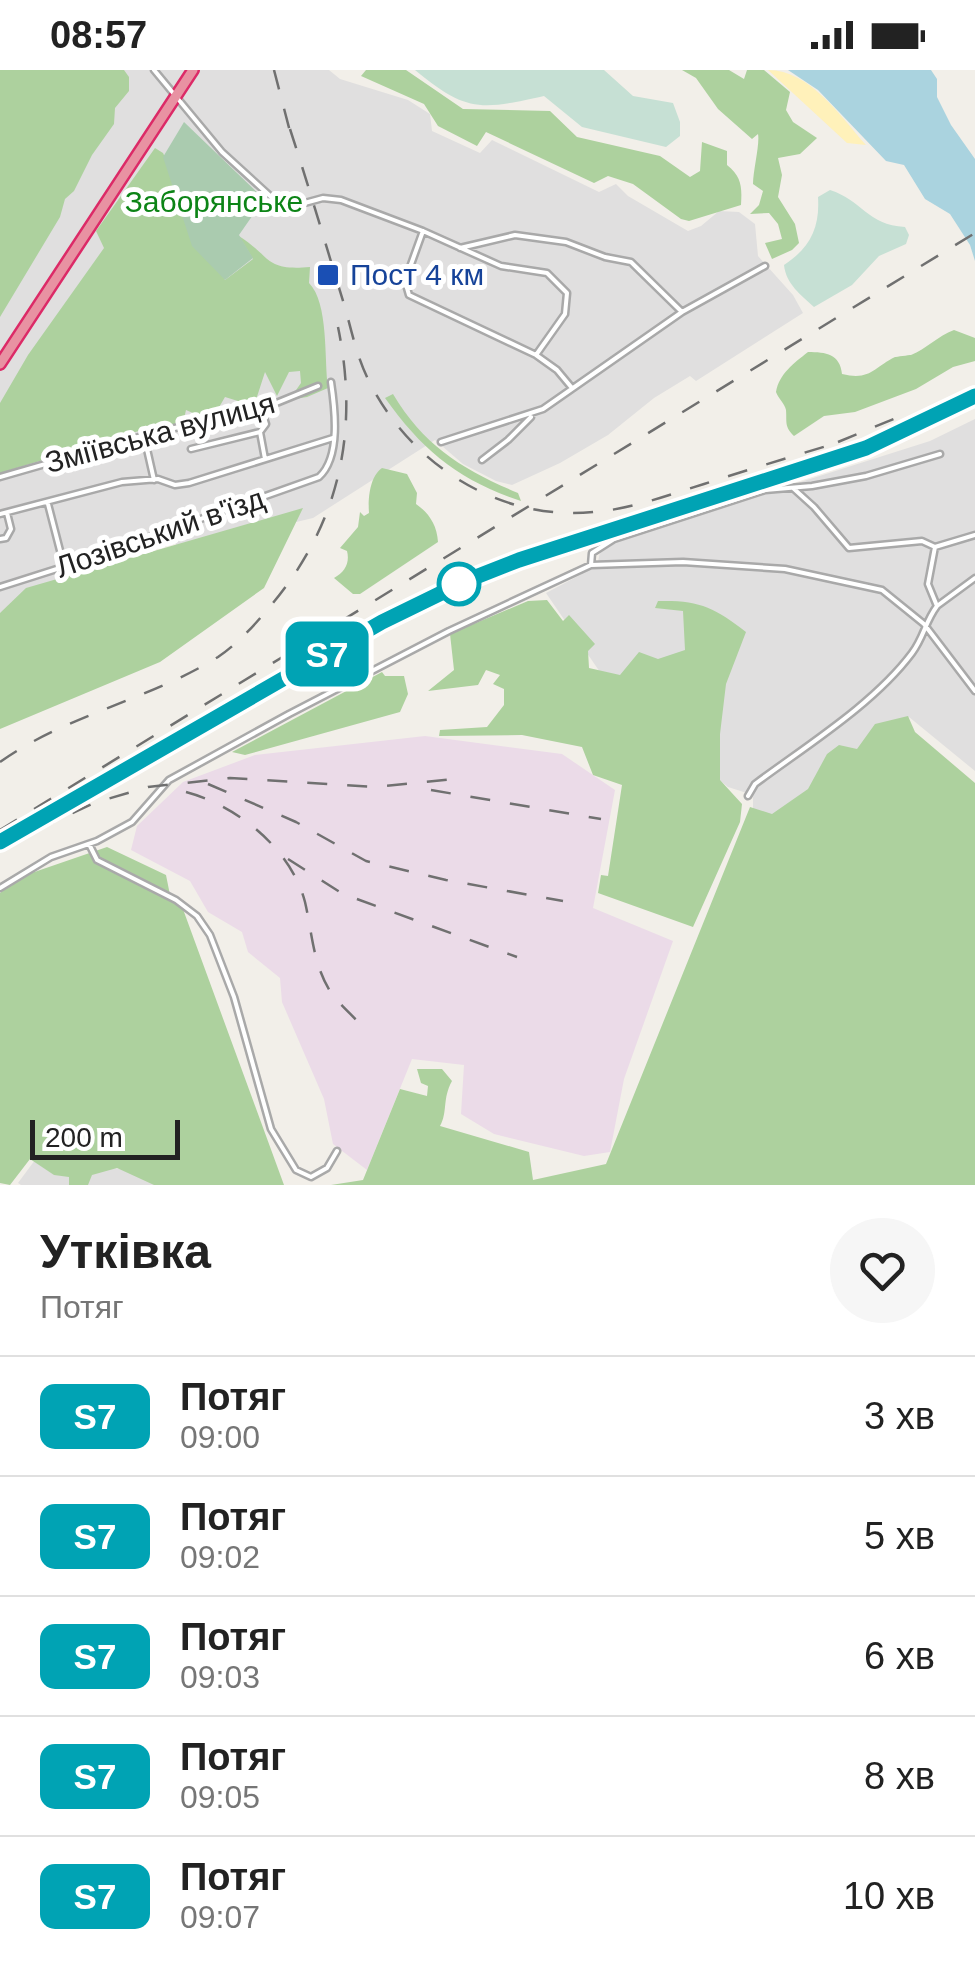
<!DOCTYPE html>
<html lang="uk">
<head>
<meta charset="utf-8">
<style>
	:root { --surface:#fff; --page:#f6f6f6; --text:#222; --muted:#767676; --line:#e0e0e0 }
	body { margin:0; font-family:Helvetica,sans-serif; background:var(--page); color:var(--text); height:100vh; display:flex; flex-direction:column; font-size:38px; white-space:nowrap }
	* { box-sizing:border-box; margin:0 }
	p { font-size:32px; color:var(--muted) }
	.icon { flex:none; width:55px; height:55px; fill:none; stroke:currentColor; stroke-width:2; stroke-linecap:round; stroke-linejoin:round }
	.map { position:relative; height:1115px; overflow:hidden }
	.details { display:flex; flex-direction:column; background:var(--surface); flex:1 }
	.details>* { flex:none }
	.badge { padding:0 20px; border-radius:15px; font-size:35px; line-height:65px }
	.scale { position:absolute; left:30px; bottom:25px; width:150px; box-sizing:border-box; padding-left:10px; border:5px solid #222; border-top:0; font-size:28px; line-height:35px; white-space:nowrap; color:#222; -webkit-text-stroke:8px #fff; paint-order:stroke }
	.map>.badge { position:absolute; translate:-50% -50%; box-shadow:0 0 0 5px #fff }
	.round { display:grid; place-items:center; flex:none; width:105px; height:105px; border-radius:52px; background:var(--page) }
	.head { display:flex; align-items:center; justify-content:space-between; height:170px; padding:0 40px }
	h1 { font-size:48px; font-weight:600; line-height:75px }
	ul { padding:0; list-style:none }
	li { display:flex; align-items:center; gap:30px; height:120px; padding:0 40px; border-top:2px solid var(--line) }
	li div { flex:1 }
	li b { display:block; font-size:38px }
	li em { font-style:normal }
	li .badge { min-width:110px; font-weight:700; text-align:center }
	.status { display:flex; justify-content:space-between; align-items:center; height:70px; padding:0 50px; background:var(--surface); direction:ltr }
	.status svg { height:28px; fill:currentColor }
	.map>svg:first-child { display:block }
</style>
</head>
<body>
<div class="status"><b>08:57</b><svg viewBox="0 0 49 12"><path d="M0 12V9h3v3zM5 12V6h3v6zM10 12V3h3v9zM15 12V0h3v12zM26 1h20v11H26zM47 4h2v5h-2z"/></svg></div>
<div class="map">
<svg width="975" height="1115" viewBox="0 0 975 1115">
	<rect width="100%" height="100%" fill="#f2efe9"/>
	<path fill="#e0dfdf" d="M0,0H329L340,9L408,30L430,44L432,61L480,83L492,70L599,122L616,114L628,126L688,161L701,156L719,141L739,142L755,154L758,186L793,225L803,243L696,311L690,306L654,328L608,365L560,393L512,415L496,411L463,394L435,370L313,448L271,458L180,487L172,463L118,483L123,500L0,584Z
		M975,349V701L909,647L798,737L778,746L753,742V725L728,717L632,640L604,608L546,523L597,496L601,478L612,472L930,371Z
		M35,1090L180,1105V1115H21L18,1113Z"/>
	<path fill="#ebdbe8" d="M425,666L562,684L615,720L593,838L673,871L624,1009L610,1082L584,1086L494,1064L461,1044L464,995L412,989L367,1100L333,1074L324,1029L282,932L280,908L248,882L242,862L208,842L190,811L131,780L137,756L183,712L255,685Z"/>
	<path fill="#add19e" d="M0,0H124L129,7V21L115,38L114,54L92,85L74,121L65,129L60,147L0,247Z
		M366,0H406L463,39L550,41L577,67L660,86L690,107L700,101L702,72L727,81V95C742,107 742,117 741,135L689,151L681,149L633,114L608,106L594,113L486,62L477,76L438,56L424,34L361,6Z
		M682,0H729L744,9L747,0H764L790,22L786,40L793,52L817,68L800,84L778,88L782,105L778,127L795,154L799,173L792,180L772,189L765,173L782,169L778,154L769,143L750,144L759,135L763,121L753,114C753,100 760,74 758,64L752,69L718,39L696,8Z
		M155,78L163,83L225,210L253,189L239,166C272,187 264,201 310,197L309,213C329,233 324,290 328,318L307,327L289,330L301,313L300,301L289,302L277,326L265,302L254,336L225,327L211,351L186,340L182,358L162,354L0,403V333L28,285L104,178L96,161Z
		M954,260L975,268V291L953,297L916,319L855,342L824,346L794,366C784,356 787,352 786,340C785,334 778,328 776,322C779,304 794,293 808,282C826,282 840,284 842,304C871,311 874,297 895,287C896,287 909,285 911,285C926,279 938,266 954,260Z
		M393,324C424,376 463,400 518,423L521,431C458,410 423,381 385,328Z
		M382,398L407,404L417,423L416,434C429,443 437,455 438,472L360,524H353L334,508C345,502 350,493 347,481L340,478L358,457L360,442L364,446L369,443C368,431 369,407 382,398Z
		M303,438L264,518L160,592L0,659V543L26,518Z
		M547,530L563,551L569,545L595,574L588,581L589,598L620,605L639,582L658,589L685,580L683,541L655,538L658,531C699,530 714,537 746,562L726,614L720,664V710L742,734L740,752L693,857L598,823L601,805L608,806L622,715L593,705L582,677L522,665L439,666L440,660L487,657L504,635V619L493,614L500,605L486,600L478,615L428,621L454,600L450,564L528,531Z
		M382,602L385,606H404L408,624L400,642L245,685L232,682Z
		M908,646L915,662L975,713V1115H331L363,1110L400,1019L427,1026L428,1016L421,1013L417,999H442L452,1011C442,1029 448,1042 440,1056L529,1082L533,1110L606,1094L750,737L772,744L808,719L827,684L839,675L857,679L875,654Z
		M107,777L166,805L170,825L180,831L284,1115H154L117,1098L92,1105L88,1115H69V1107L54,1105L30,1089L10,1115L0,1113V823L17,808Z"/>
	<path fill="#c6e0d4" d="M415,0H604L633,26L673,33L680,52V66L666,77L582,57L544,26C481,40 467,43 415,0Z
		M830,120C862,130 867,155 905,157L909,165L906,174L879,186L852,215L814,237C801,225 786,214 784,195C810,178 820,158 818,127Z"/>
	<path fill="#fff1ba" d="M768,0C810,0 840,46 866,75L847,73Z"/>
	<path fill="#aacbaf" d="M184,52L264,129L239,165L253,188L225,210L192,176L163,87Z"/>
	<path fill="#aad3df" d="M788,0H931L937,9V27L951,55L975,89V191L970,175L950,144L925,129L904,95L886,91L818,20Z"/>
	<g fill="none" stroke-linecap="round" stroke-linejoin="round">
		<defs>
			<path id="street" d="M154,0L222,82L280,135L290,137L323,128L341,130L423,161L501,196L547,203L567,223L565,244L536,285L557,300L572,318
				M423,161L405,211L409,225L536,285
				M460,178L515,165L566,172L605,187L631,192L682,242
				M261,338L266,354L260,362L265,389
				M144,366L154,410
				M441,372L543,339L682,242L765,196
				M191,379L260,362
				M482,390L508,370L531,347
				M0,407L153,363L269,336L318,316
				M793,418L814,437L849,478L922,471L935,477L975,465
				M48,434L64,496
				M0,444L122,412L158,409L175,415L189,413L333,368
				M0,469L6,468L11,459L7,443
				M935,477L928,514L937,536L975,508
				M591,495L592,483L614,469L765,420L812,416L866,406L940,384
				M0,517L85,490L319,407C341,387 335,339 331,312
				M748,726L755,714C806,676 874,634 912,583C924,567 925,552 937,536
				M89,774L97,790L176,830L197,846L210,865L234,927L271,1059L296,1100L311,1107L327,1098L337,1081
				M0,818L51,787L97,771L132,752L169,710L289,644L449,561L591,495L683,492L785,499L882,520L924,554L975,621"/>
			<path id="highway" d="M0,294L193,0"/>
		</defs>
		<use href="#street" stroke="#a9a9a9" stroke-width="9"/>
		<use href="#highway" stroke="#dc2a67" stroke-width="14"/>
		<use href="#street" stroke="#fff" stroke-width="4"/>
		<use href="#highway" stroke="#e892a2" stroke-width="9"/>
		<path stroke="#707070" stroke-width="2.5" stroke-dasharray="20 20" stroke-linecap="butt" d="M274,0L293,73
			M290,59C309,117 326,176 344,234C351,258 356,284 367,307C407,392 498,452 594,442C632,439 668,425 704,414C750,399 797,385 843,371
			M838,372L908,343
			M173,671C286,607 397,535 519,490L865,378L975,326
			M0,692C66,645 149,630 218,587C237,574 253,557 267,540C339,457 360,363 338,257
			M208,714L296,752L366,791L446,810L563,831
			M431,720L601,749
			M186,722C238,736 291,779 305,832C312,862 313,894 330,921C338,933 351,944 361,955
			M0,760L975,163
			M0,777L94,733L148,717L230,708L376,717L453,709
			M288,789L343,824L517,887"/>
	</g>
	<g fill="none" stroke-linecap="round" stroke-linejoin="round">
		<defs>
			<path id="line" d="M0,772L382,552L468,510L519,490L866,378L975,326"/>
		</defs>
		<use href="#line" stroke="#fff" stroke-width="22"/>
		<use href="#line" stroke="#00a3b4" stroke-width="15"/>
	</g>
	<rect fill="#1a4fb4" stroke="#fff" stroke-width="4" x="316" y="193" width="24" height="24" rx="5"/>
	<circle fill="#fff" stroke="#00a3b4" stroke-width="5" cx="459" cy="514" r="20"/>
	<g text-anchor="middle" stroke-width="10" stroke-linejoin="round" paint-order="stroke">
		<g font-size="30" fill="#0c8416" stroke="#fff">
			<text x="214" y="142">Заборянське</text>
		</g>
		<g font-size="30" fill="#164399" stroke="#fff" text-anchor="start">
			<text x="350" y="215">Пост 4 км</text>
		</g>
		<g font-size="30" fill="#222" stroke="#fff">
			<text transform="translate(160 363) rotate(-15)" y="10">Зміївська вулиця</text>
			<text transform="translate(160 463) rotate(-19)" y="10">Лозівський в'їзд</text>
		</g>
	</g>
</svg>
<div class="scale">200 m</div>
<b class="badge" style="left:327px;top:584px;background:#00a3b4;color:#fff">S7</b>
</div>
<section class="details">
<div class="head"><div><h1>Уткiвка</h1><p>Потяг</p></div><a class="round"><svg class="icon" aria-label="heart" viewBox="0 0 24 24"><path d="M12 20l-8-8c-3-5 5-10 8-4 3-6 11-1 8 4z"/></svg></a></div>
<ul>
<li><span class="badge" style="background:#00a3b4;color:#fff">S7</span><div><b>Потяг</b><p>09:00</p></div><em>3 хв</em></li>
<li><span class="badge" style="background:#00a3b4;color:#fff">S7</span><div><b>Потяг</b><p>09:02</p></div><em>5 хв</em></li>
<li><span class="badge" style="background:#00a3b4;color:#fff">S7</span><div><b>Потяг</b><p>09:03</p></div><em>6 хв</em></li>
<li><span class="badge" style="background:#00a3b4;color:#fff">S7</span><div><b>Потяг</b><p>09:05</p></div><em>8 хв</em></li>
<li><span class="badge" style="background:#00a3b4;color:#fff">S7</span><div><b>Потяг</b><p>09:07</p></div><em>10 хв</em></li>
</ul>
</section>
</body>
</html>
